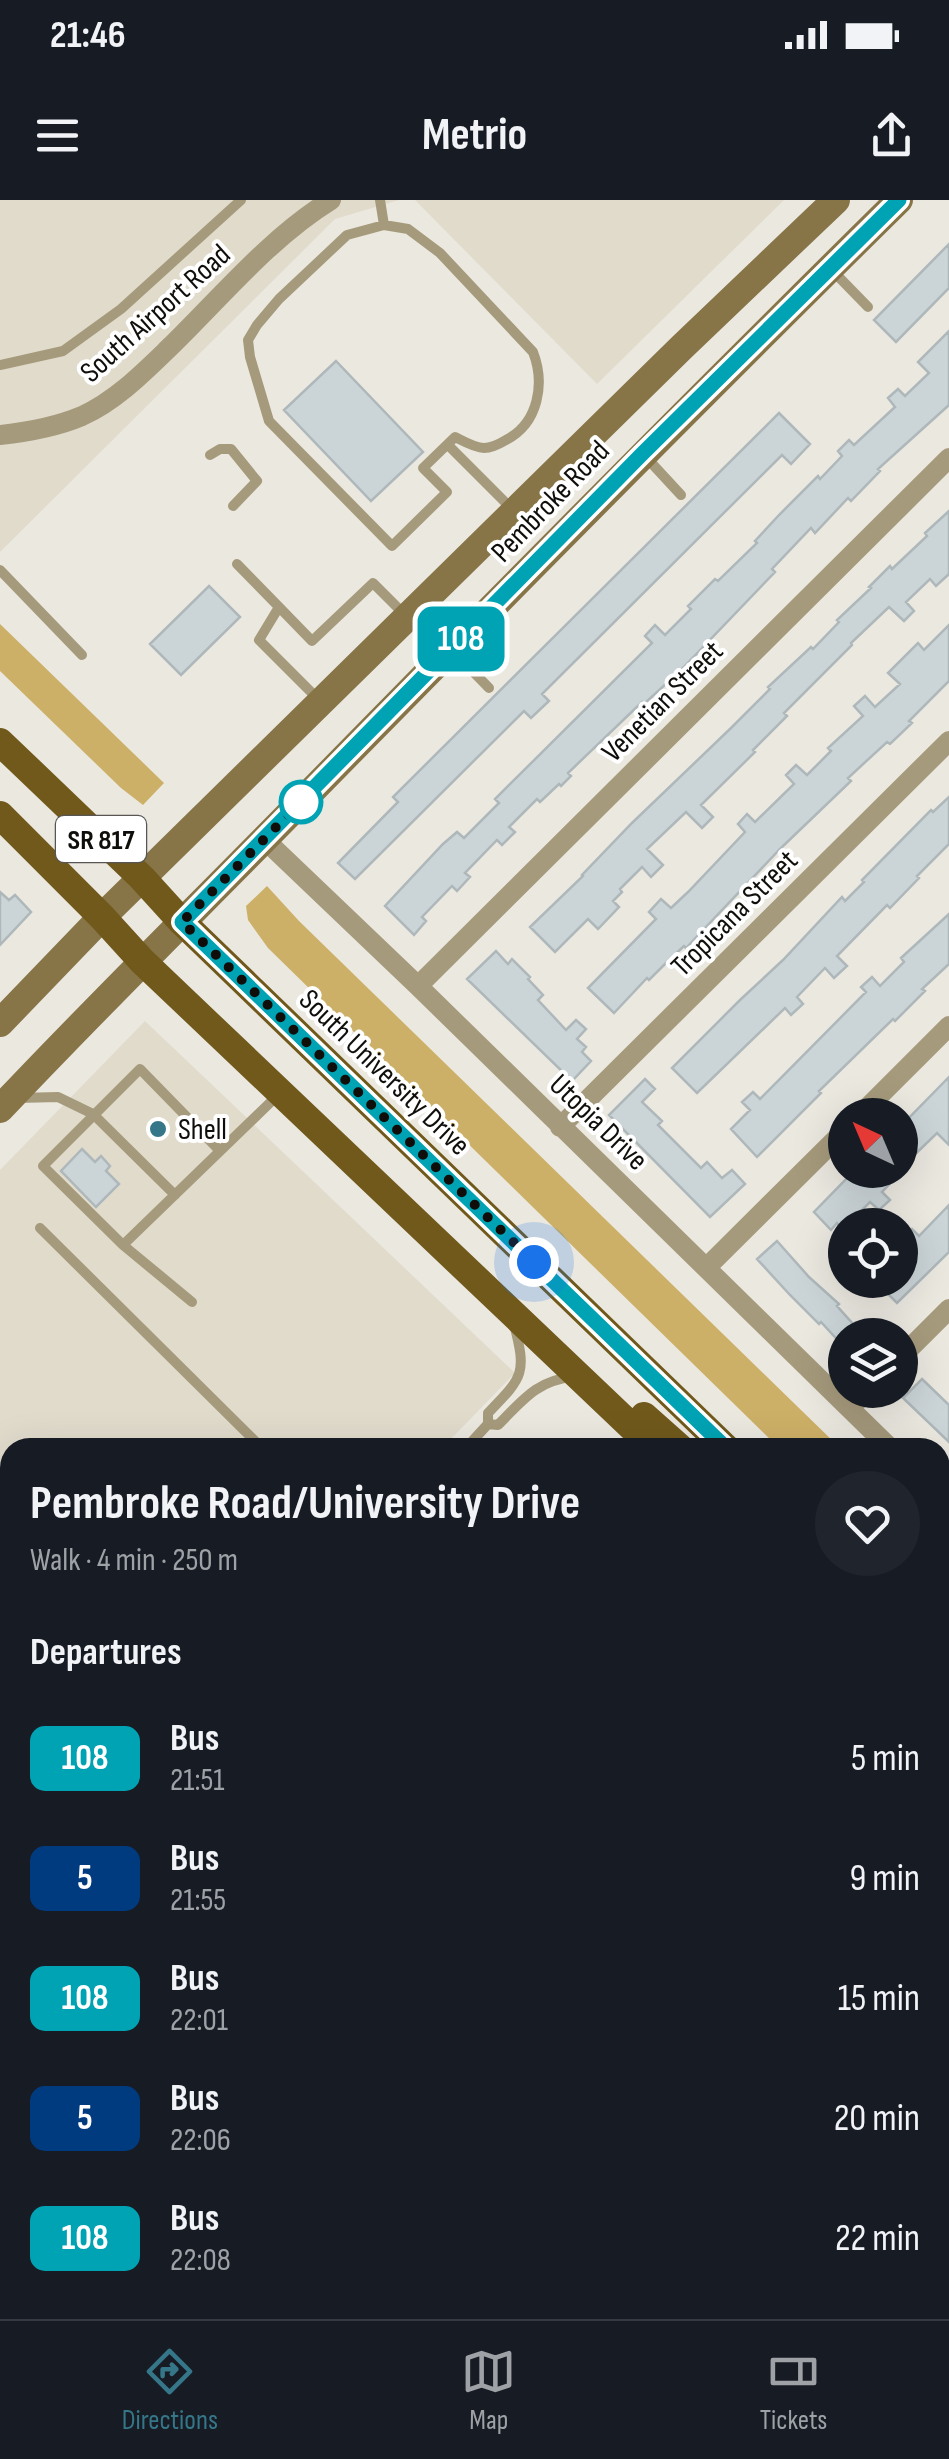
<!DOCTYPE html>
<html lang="en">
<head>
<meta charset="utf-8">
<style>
	:root { --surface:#171b24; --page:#20242c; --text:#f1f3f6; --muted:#9ea1a6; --line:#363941; --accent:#357689 }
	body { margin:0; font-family:"Sofia Sans Condensed",sans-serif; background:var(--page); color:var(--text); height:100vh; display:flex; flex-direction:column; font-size:38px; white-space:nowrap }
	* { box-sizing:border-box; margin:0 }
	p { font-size:32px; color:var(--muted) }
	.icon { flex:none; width:55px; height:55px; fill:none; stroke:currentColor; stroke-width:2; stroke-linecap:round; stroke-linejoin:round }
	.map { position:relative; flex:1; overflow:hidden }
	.sheet { position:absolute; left:0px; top:1238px; width:950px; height:882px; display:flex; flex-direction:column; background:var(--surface); border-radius:30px 30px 0 0; box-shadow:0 10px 40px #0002 }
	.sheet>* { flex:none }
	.badge { padding:0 20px; border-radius:15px; font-size:35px; line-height:65px }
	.needle { width:65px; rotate:316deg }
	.tools { position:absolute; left:828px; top:898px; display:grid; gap:20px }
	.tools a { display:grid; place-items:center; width:90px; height:90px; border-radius:50%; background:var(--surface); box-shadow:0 10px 40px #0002; font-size:50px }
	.you { position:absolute; width:50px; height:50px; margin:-25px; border:8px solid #fff; border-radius:50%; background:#1a73e8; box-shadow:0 0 0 15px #1a73e833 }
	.map>.badge { position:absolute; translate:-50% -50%; box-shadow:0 0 0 5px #fff }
	h2 { padding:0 30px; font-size:38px; line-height:90px }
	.round { display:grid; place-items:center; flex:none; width:105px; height:105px; border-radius:52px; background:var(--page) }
	.headline { display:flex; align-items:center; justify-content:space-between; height:170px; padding:0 30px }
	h1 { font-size:48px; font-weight:700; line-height:75px }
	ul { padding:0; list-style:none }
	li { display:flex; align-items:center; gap:30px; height:120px; padding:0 30px }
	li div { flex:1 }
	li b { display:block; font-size:38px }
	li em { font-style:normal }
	li .badge { min-width:110px; font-weight:700; text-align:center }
	.status { display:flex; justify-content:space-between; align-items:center; height:70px; padding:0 50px; background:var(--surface); direction:ltr }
	.status svg { height:28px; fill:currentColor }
	header { display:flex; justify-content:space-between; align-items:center; height:130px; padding:0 30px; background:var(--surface); font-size:45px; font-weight:700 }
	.menu { display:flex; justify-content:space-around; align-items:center; height:140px; border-top:2px solid var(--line); background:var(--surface); font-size:28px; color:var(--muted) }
	.menu a { display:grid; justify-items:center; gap:5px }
	.menu .selected { color:var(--accent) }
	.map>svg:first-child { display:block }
</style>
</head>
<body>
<div class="status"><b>21:46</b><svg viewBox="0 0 49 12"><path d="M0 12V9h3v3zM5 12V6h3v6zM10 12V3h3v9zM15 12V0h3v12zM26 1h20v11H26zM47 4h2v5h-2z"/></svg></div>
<header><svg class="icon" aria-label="menu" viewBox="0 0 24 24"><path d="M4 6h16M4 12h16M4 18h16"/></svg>Metrio<svg class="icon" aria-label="share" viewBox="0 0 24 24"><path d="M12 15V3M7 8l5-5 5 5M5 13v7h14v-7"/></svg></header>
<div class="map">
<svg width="949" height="2119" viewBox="0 0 949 2119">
	<rect width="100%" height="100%" fill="#ebe8e0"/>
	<path fill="#e1dbcc" d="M0,0H399L335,19L0,352Z
		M415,0H784L597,184Z
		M145,821L515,1173L443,1247L10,1248V1676L0,1682V970Z"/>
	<path fill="#cdb067" d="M0,424L164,583L143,605L121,588L0,471Z
		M267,686L299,721L839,1247H778L268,748L248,720L246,706Z"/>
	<path fill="#cbd4d7" stroke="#aeb8bb" stroke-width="2.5" d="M949,44V88L896,142L874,120Z
		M949,131V205L878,269L880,271L851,301L848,298L815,333L811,328L772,369L775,372L680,471L644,504L642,502L568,573L571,576L561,586L559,584L540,602L537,599L509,627L515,632L502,645L497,640L465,673L470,677L457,691L452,686L422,717L426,721L414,735L385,706L443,644L457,632L464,638L499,603L495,599L652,443L645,436L655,425L665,435L691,409L688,406L715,379L718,381L757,343L755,341L779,315L818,276L820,279L842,256L838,251L849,240L854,245L895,207L888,198L898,189L905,196L929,173L918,162Z
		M336,161L423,252L371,301L284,210Z
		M779,213L810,244L791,264L782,255L542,494L549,501L531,518L524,511L355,679L338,663L398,602L393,597Z
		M949,311V374L936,386L930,379L906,402L914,411L904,421L889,407L851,443L852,445L784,513L787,516L753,550L755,552L701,605L713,617L702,628L686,612L647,649L663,665L651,677L642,667L620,689L622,692L613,701L619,707L598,729L588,719L555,752L530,727L583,676L582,675L632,623L731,528L770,489L768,487L811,447L813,449L839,422L837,420L871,388L869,387L890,366L892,369L927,336L925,333Z
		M209,386L240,417L181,475L150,444Z
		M949,425V481L909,521L912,523L890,544L887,542L848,578L851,581L781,648L686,748L684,746L669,760L649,780L647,778L614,813L588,788L656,719L649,712L661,699L671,708L688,692L745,632L738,624L747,614L755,622L794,584L786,575L796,565L807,575L831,551L828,548L863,516L854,506L865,496L875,507L900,484L888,473L918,443L924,450Z
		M949,597V644L917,676L919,678L890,708L887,705L837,756L847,766L834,778L825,768L797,797L803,804L791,815L785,808L697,893L672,868L740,800L783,760L842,697L845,701L864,682L862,680L931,610L933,612Z
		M0,692L9,700L15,695L31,712L0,745Z
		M949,714V764L922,789L925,791L895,821L893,819L819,891L821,893L757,957L731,929L750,910L742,902L753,892L760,899L866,792L861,787L872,777L880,786L904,762L901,758Z
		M496,751L508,764L512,759L530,777L528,779L543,795L538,800L566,830L576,820L586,829L577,839L586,847L582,852L591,861L572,881L467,779Z
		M949,877V945L937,933L900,969V927Z
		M645,879L655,889L642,902L662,921L658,925L701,968L707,962L722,978L732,970L745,984L710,1017L609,915Z
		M82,949L95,962L101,956L110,966L106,971L119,984L96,1007L61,971Z
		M855,970H903L882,992L890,1000L879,1010L870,1002L843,1029L837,1023L831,1030L814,1012Z
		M949,1005V1052L897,1103L874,1080H900V1058L910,1048L901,1040L912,1029L919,1036Z
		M777,1041L809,1077L839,1104L837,1106L863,1135H845V1148L821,1122L819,1124L790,1095L757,1059Z
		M922,1179L949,1205V1242L903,1198Z"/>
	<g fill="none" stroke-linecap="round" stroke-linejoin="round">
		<path stroke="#a69a7c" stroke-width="10" d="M380,0L384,25
			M384,25L408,29L440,53L533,152C545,183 539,223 506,240C501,243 491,248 484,248C475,248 463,241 455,237L423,268L447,292L392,346L269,221L250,157L248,140L257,125L279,99L347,35Z
			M830,68L868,107
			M0,165L63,151L121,109L241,0
			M448,245L514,311
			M210,255L220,249H231L257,281L233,306
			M644,255L681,295
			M237,364L279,407L259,440L321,502
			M0,370L82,455
			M279,407L312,441L373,383L407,417
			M451,449L489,488
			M18,898L58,897L93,914L175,995
			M220,951L140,869L43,966L123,1045L278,895
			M40,1028L262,1248
			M123,1045L192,1102
			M488,1224V1213C523,1177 527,1174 514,1124
			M466,1248L488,1224L498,1225C522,1201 537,1180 573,1177
			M0,1380L10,1389
			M940,1474L949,1483
			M0,1693L10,1687
			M0,1803L10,1812
			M232,2110L242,2119
			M172,2119L180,2110"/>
		<path stroke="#a69a7c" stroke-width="20" d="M0,235C28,232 56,227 82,216C117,200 145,171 172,145C223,95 271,37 331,0
			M264,639L418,786L890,1248
			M418,786L949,258
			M860,915L949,826
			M560,927L949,541
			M706,1068L845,930
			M900,1158L949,1109
			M850,1208L868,1190
			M940,1296L949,1305
			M940,1727L949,1736
			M940,1774L949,1763
			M940,1892L949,1901
			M0,2017L10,2024
			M940,2056L949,2061
			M115,2110L127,2119
			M313,2110L322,2119
			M675,2110L684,2119
			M913,2110L933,2119"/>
		<path stroke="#877447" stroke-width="28" d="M0,823L102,717L682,147L836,0
			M0,909C97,806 198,707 297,606C496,403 696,200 899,0"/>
		<path stroke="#70591b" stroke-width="28" d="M0,542L142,678L182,722L726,1248
			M0,615L102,717L142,761L654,1248
			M644,1216L680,1248
			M940,1454L949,1463
			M940,1519L949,1527"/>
	</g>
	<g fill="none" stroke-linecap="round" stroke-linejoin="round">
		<defs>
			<path id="line" d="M726,1248L182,722L642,254L899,0"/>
		</defs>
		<use href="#line" stroke="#fff" stroke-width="22"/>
		<use href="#line" stroke="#00a3b4" stroke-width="15"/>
		<path stroke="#0f0e0b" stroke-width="10" stroke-dasharray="0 18" d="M301,602L182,722L534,1062"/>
	</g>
	<circle fill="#fff" stroke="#00a3b4" stroke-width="5" cx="301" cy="602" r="20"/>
	<circle fill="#357689" stroke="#fff" stroke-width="4" cx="158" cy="929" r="10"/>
	<g text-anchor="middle" stroke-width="8" stroke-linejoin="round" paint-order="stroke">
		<rect fill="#fff" stroke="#575654" stroke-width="2.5" x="56" y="616" width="90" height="46" rx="8"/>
		<g font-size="28" font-weight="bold" fill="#0f0e0b">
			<text x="101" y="649">SR 817</text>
		</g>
		<g font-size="30" fill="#0f0e0b" stroke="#fff">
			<text transform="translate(155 113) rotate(-42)" y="10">South Airport Road</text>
			<text transform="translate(550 301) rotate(-46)" y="10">Pembroke Road</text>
			<text transform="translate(662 501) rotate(-45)" y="10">Venetian Street</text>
			<text transform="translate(734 713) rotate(-45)" y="10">Tropicana Street</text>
			<text transform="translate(385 872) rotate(44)" y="10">South University Drive</text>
			<text transform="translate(599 922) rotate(44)" y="10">Utopia Drive</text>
		</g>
		<g font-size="30" fill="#0f0e0b" stroke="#fff" text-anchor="start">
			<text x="178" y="939">Shell</text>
		</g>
	</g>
</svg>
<div class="tools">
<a><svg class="needle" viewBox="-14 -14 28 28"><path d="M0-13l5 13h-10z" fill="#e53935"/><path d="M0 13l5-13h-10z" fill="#9ea1a6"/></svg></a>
<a><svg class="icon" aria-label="locate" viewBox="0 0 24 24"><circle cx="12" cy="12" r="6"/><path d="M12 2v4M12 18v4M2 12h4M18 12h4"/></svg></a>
<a><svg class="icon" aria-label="layers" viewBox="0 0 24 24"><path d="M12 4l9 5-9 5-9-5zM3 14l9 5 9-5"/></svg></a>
</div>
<div class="you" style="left:534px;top:1062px"></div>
<b class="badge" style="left:461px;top:439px;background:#00a3b4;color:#fff">108</b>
<section class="sheet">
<div class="headline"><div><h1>Pembroke Road/University Drive</h1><p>Walk · 4 min · 250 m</p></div><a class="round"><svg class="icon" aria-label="heart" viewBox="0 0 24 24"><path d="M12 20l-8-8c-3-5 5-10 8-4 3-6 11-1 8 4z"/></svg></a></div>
<h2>Departures</h2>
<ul>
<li><span class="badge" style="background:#00a3b4;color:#fff">108</span><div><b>Bus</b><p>21:51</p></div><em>5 min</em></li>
<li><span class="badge" style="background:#003b80;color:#fff">5</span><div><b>Bus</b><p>21:55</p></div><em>9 min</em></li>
<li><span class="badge" style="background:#00a3b4;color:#fff">108</span><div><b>Bus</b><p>22:01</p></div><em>15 min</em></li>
<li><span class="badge" style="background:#003b80;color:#fff">5</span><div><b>Bus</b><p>22:06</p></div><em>20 min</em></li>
<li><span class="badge" style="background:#00a3b4;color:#fff">108</span><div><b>Bus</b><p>22:08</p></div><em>22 min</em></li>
</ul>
</section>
</div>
<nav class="menu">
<a class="selected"><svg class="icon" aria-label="directions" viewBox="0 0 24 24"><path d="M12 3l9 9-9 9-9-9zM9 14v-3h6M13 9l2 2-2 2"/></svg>Directions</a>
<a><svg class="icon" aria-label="map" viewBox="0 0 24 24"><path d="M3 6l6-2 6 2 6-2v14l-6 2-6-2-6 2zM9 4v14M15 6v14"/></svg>Map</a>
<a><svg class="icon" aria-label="tickets" viewBox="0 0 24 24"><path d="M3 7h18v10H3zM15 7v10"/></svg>Tickets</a>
</nav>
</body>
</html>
